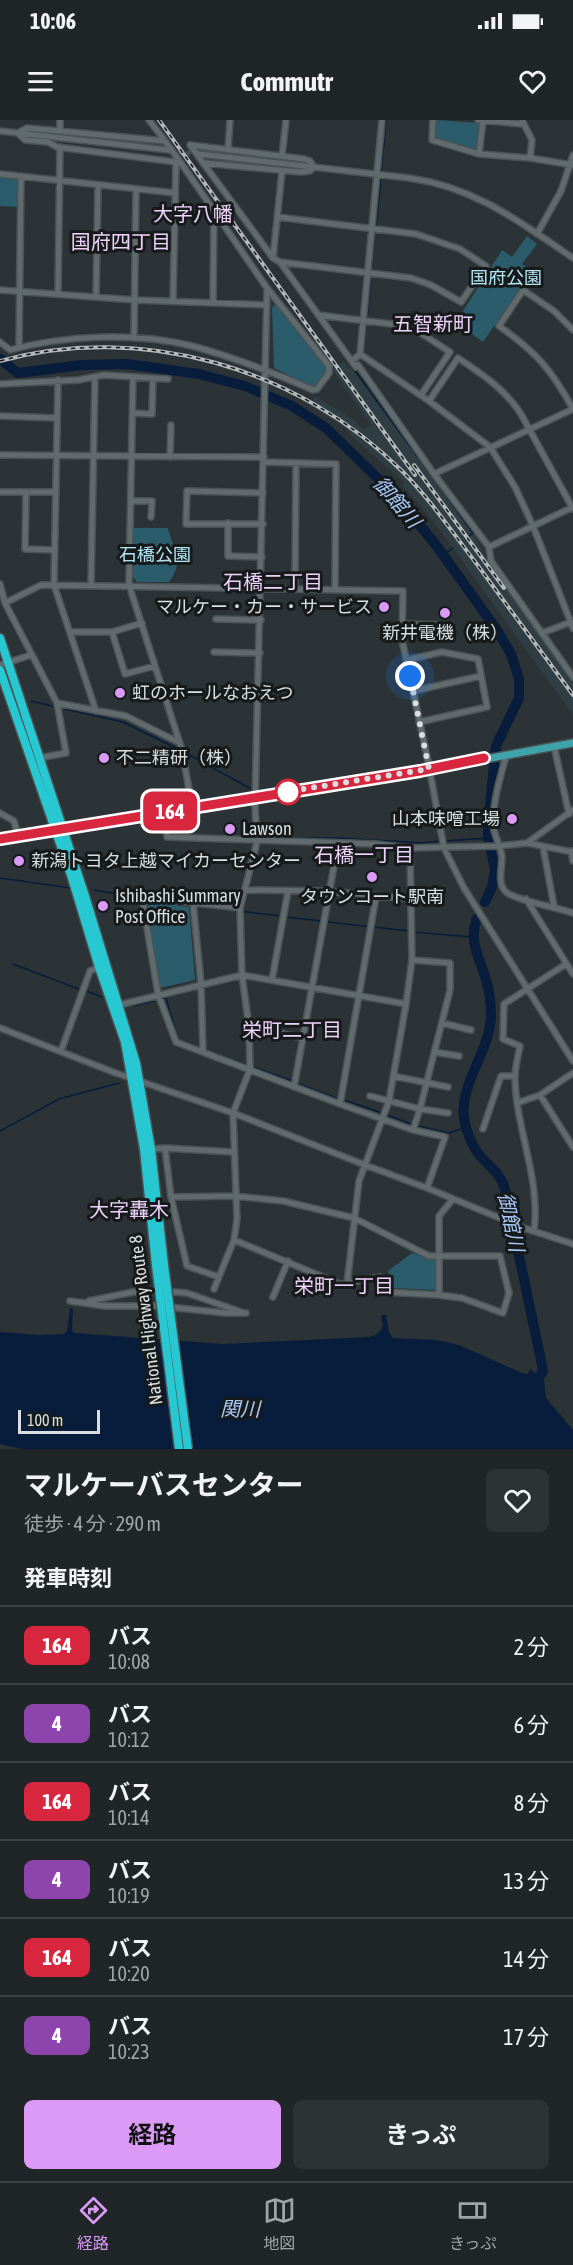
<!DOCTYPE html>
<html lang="ja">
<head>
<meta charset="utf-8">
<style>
	:root { --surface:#202628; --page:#2d3234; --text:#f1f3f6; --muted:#a2a5a8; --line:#3d4345; --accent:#da9af6 }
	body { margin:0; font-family:"Asap Condensed","Noto Sans JP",sans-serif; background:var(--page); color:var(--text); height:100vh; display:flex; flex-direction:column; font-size:22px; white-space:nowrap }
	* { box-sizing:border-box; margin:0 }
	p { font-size:20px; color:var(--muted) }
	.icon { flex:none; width:33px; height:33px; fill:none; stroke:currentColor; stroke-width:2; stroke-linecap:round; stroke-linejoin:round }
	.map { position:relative; height:1329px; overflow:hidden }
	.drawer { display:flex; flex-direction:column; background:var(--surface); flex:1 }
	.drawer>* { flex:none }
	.badge { padding:0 12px; border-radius:9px; font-size:21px; line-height:39px }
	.scale { position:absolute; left:18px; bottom:15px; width:82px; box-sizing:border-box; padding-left:6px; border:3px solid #d9dee0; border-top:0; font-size:16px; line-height:21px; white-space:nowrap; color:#d9dee0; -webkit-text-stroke:4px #161a1b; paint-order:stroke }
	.you { position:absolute; width:30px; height:30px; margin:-15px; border:4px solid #fff; border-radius:50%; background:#1a73e8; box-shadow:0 0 0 9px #1a73e833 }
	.map>.badge { position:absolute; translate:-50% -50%; box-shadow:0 0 0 3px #fff }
	h2 { padding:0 24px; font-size:22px; line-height:54px }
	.round { display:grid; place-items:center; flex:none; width:63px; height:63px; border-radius:9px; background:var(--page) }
	.summary { display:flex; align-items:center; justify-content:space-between; height:102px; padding:0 24px }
	h1 { font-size:28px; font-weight:700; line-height:45px }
	.action { display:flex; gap:12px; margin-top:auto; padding:12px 24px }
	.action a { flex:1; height:69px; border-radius:9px; background:var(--accent); color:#111; font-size:24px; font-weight:700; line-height:69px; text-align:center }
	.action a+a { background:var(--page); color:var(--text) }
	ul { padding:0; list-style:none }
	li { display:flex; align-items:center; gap:18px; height:78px; padding:0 24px; border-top:2px solid var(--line) }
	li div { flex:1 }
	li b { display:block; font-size:22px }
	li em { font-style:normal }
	li .badge { min-width:66px; font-weight:700; text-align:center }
	.status { display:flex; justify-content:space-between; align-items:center; height:42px; padding:0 30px; background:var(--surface); direction:ltr }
	.status svg { height:16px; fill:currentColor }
	header { display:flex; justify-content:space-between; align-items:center; height:78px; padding:0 24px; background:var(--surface); font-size:27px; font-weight:700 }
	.menu { display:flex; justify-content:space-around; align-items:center; height:84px; border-top:2px solid var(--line); background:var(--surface); font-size:16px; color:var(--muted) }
	.menu a { display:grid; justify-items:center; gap:3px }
	.menu .current { color:var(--accent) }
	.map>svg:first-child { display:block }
</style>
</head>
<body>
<div class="status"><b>10:06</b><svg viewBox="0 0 49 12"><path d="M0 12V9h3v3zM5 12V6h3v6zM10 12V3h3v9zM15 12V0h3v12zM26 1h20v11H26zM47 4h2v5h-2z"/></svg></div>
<header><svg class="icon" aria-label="menu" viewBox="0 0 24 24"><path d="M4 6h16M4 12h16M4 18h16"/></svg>Commutr<svg class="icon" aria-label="heart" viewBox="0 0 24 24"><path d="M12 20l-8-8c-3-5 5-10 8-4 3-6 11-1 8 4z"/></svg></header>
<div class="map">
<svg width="573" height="1329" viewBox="0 0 573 1329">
	<rect width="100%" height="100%" fill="#2b3336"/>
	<path fill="#2f3e44" d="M344,242L353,250L476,418L483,434L573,561V595L437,406L402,365L404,362L347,312L348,309L310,286L315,276L352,299L364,310L371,304L332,250Z"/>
	<path fill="#2a5c6b" d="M436,0L481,3L478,31L436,20L434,16Z
		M0,56L19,58L18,87L0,86Z
		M527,116L537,124L522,144L532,151L483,222L456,202L502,130L512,137Z
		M276,183L326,246L327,251L316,267H312L274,248L272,188Z
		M134,408H168C173,429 185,441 169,462H137L133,457Z
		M146,781L189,787L195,860L160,868Z
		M412,1133L435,1140L436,1170L392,1168L388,1151Z"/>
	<path fill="#081c3c" d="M70,1188L73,1189L72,1209L74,1213L222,1224L369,1217C377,1215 379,1213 383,1206L381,1195H386L389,1212L393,1218L436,1220L459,1225L522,1253L528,1254L530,1249L544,1260L546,1278L573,1310V1329H21L0,1324V1212L39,1215L64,1214L67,1211Z"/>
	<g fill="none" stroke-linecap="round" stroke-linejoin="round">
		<path stroke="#081c3c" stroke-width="1.5" d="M381,53L386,0
			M376,107L381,58
			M371,151L375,111
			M367,199L371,156
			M363,235L366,204
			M351,245L473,413L469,416
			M443,435L453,428
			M31,581L56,587
			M61,588L123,602L180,630
			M184,632L253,670
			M280,718H338L422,723L440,721
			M444,721L488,718
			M0,758L70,768
			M94,770L141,778
			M199,786L281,796
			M285,797L322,801
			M327,802L409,811
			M413,812L473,817
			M13,844L81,870
			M86,871L102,877
			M163,879L166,878L178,919L201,928
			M133,886L159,880
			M206,930L247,945
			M251,946L292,961
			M296,963L339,979
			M344,980L382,993
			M387,995L413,1005
			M418,1006L449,1013L466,1007
			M0,1011L59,979L119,963"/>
		<path stroke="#081c3c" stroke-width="10" d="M0,239L18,253L82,245L127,244L199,254L245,266L292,286L326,308L396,376L436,425L497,510L511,534L519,559V578L496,626L488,704V718L495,749L492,767L485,782
			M477,798C468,822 480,838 486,860C490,872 491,885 491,897C489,936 454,968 466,1008C469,1017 474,1030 481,1037C491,1048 501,1054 505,1069L542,1245L543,1251L532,1268"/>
		<path stroke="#454d50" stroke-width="5" stroke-dasharray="5 2.5" stroke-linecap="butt" d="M171,31L197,34"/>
		<defs>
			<path id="minor" d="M60,0V11
				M433,0L432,20L479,34L530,38L573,45
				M478,0L523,4
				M522,0L532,20L530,38
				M0,11L169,30
				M18,13L25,20L48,22L57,27L176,42L173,181
				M18,13L27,8L165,21L149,0
				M165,21L181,43
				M228,30L230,0
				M199,34L409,58C475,67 520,102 573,138
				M479,34L483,0
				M282,36L286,0
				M176,42L181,43L267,168L255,685L257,722L240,788L242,855L249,907L250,949L233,993L237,1099L234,1120L214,1169
				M203,43L300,52L310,51L314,47
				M314,47L310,41L304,39L190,25L273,138L280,142L356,247L358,245L434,354L489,427L491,441L573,557
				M0,54L175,73
				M277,97L416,114L460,129L486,146L461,182L431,165L411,158L280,142
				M537,114L561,71L573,35
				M273,138L282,51
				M0,170L135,180L267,185
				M58,174L60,27
				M96,177L98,65
				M213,182L214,91
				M318,195L400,205L419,212L450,232L421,275
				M573,210L554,191L523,170L499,206C537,233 551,249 573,289
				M134,218L136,69
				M0,222L10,230C65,215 137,212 192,226C234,237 274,253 313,270L317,269L329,253V246L267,168
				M19,227L21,56
				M360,234L429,281L490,327L515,367L533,406L573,508
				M352,241L360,234L382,0
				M133,257L129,465L182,630L192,686
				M58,260L54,465L96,591
				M0,264L78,260L104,255L168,259
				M429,281L458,238C483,255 505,269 521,294L573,389
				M133,293L152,294L153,258
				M0,296L57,298
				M0,335L264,337
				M170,337L171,305
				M264,342L336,344L335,470
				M434,354L573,289
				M0,372H56
				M26,372L25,429L55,430
				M131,381H152L151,397
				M228,403V436L262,437
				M263,404H186L187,371L263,373
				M489,427L573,387
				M0,464L5,483L57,583L66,633L39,638
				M91,465L95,257
				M295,469L296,343
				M5,483L41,465L403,471L402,520L428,641L444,728L464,768L573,941
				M216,499L261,500
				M402,504L451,505
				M70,512H112L142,503
				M112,512L125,554L155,546
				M542,513L571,502
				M214,532L260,533
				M407,540L442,532L478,539L487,587L419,602
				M0,545L31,535
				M413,571L481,556
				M57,583L126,596L180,623
				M554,626L569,694
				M506,636C500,659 491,686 494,710C496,719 501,727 502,737C502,748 497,764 506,772C515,780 559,788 573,793
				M165,692L167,717L376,724L410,728L497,726L527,723L573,690
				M0,693L14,701L18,716
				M527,723L573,732
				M543,727L554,786
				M571,731L573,741
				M245,770L328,771L411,779
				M526,779L573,854
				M193,782L201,864L203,932
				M240,788L142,777L158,874L176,922L340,984L413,1010L445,1017L427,1068
				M412,840L450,843V870L420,989L413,1010
				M272,860L288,771
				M119,885L242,855L406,884
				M442,903L471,910
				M249,907L303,918
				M0,908L113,952L233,993L365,1045L427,1068L524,1108L573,1124
				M61,931L90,851L99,847
				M434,932L459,936
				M393,956L448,967
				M294,967L338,724
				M540,975L573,1027
				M370,976L420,989L448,993
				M517,983L540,975L573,953
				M340,984L376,777
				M483,1009L501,956H515
				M165,1028L233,1032
				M151,1029L165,1028L171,1077L234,1076L283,1081L354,1098L429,1136H500L509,1173L503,1193L462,1178L439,1175
				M171,1077L187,1146L219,1157
				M534,1111C541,1059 516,1010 515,958C515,947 518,936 520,926L503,919L504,884L566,844
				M234,1120L340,1164L381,1157L386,1172L439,1175V1096L453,1079
				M347,1164L359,1061L389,981L406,884L412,840L410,728
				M175,1172L187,1173L241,1192
				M273,1177L288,1141
				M70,1181L105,1186H162
				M89,1181L133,1172H150
				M169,1187L225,1193H246"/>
			<path id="major" d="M0,719L420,651L573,623"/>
			<path id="highway" d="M0,518L85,776L136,943L151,1029L164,1145
				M0,550L72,758L99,847L125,922L144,1029L156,1145"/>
		</defs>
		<use href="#minor" stroke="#4a5254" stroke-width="8"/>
		<use href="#major" stroke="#4a5254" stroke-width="10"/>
		<use href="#highway" stroke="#4a5254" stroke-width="11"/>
		<use href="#minor" stroke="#616b6e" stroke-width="5"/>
		<use href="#major" stroke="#3fa3ab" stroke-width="7"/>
		<use href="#highway" stroke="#28c8d3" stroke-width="8"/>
		<defs>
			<path id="rail" d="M159,0L415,355
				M0,241C142,202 298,248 402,351C430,379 452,412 476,443C508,487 541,531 573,575
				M414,345L504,468"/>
		</defs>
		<use href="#rail" stroke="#b4b9bb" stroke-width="4"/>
		<use href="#rail" stroke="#161a1b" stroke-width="1.5" stroke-dasharray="4.5" stroke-linecap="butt"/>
		<defs>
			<path id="highway-bridge" d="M156,1145L179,1329
				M164,1145L188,1329"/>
		</defs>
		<use href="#highway-bridge" stroke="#4a5254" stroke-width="11" stroke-linecap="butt"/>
		<use href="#highway-bridge" stroke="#28c8d3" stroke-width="8"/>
	</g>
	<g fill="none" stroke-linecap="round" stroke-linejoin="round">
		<defs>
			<path id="line" d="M0,719L420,651L484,638"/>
		</defs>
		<use href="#line" stroke="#fff" stroke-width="14"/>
		<use href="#line" stroke="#d7263d" stroke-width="9"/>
		<path stroke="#d9dee0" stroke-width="6" stroke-dasharray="0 10.8" d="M288,672H285L429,649L410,556"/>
	</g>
	<g fill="#da9af6" stroke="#161a1b" stroke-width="2">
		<circle cx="384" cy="487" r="6"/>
		<circle cx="445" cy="493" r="6"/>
		<circle cx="120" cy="573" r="6"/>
		<circle cx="104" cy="638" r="6"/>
		<circle cx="512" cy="699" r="6"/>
		<circle cx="230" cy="709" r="6"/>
		<circle cx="19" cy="741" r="6"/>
		<circle cx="372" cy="757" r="6"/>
		<circle cx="103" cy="786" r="6"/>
	</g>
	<circle fill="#fff" stroke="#d7263d" stroke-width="3" cx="288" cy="672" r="12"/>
	<g text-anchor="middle" stroke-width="6" stroke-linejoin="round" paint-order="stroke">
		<g font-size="18" fill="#b2e6f7" stroke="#161a1b">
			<text x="506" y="164">国府公園</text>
			<text x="155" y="441">石橋公園</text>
		</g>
		<g font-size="18" fill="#d9dee0" stroke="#161a1b" text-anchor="start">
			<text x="372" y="493" text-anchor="end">マルケー・カー・サービス</text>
			<text x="445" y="519" text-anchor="middle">新井電機（株）</text>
			<text x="132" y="579">虹のホールなおえつ</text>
			<text x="116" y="644">不二精研（株）</text>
			<text x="500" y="705" text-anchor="end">山本味噌工場</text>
			<text x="242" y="715">Lawson</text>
			<text x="31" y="747">新潟トヨタ上越マイカーセンター</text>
			<text x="115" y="782">Ishibashi Summary<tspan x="115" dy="21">Post Office</tspan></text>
			<text x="372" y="783" text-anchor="middle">タウンコート駅南</text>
		</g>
		<g font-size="18" fill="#d9dee0" stroke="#161a1b">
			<text transform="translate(146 1200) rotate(-97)" y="6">National Highway Route 8</text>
		</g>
		<g font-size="20" fill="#edd2f9" stroke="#161a1b">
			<text x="193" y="101">大字八幡</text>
			<text x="121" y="129">国府四丁目</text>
			<text x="433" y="211">五智新町</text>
			<text x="273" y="469">石橋二丁目</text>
			<text x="364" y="742">石橋一丁目</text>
			<text x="292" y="917">栄町二丁目</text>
			<text x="129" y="1097">大字轟木</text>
			<text x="344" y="1173">栄町一丁目</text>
		</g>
		<g font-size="20" font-style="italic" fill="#a9c9fa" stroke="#161a1b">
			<text transform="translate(397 382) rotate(49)" y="7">御館川</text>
			<text transform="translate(511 1102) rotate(78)" y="7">御館川</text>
			<text transform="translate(240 1289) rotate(1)" y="7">関川</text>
		</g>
	</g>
</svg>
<div class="scale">100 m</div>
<div class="you" style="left:410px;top:556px"></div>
<b class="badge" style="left:170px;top:691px;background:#d7263d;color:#fff">164</b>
</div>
<section class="drawer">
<div class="summary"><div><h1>マルケーバスセンター</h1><p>徒歩 · 4 分 · 290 m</p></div><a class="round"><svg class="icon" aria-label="heart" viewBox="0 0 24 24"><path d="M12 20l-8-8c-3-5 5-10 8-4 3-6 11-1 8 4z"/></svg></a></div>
<h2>発車時刻</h2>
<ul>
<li><span class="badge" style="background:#d7263d;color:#fff">164</span><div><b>バス</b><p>10:08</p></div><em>2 分</em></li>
<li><span class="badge" style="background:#8e44ad;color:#fff">4</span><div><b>バス</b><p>10:12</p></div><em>6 分</em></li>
<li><span class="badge" style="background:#d7263d;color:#fff">164</span><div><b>バス</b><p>10:14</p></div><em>8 分</em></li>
<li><span class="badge" style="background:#8e44ad;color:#fff">4</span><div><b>バス</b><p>10:19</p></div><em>13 分</em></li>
<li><span class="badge" style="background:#d7263d;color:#fff">164</span><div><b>バス</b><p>10:20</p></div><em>14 分</em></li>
<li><span class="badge" style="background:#8e44ad;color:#fff">4</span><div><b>バス</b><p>10:23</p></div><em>17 分</em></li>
</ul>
<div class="action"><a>経路</a><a>きっぷ</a></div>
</section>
<nav class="menu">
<a class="current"><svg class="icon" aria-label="directions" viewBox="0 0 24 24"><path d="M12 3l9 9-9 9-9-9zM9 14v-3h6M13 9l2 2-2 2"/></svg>経路</a>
<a><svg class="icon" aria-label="map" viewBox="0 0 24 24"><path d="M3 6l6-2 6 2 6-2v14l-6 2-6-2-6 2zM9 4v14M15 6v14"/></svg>地図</a>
<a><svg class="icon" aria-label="tickets" viewBox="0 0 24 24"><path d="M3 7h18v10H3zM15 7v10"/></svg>きっぷ</a>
</nav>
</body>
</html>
